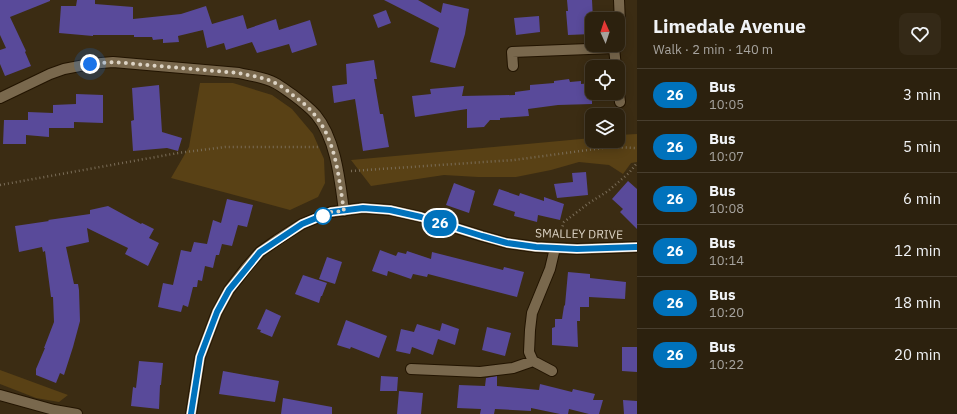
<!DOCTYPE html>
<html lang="en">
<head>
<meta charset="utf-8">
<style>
	:root { --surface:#2c210e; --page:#342917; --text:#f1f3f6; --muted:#a6a39e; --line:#483e2e }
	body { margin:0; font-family:"IBM Plex Sans",sans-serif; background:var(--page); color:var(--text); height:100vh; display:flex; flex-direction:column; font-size:15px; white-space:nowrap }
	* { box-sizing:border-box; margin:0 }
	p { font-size:13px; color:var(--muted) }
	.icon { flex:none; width:22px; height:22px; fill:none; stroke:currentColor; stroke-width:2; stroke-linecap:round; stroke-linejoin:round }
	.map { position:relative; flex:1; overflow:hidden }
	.panel { display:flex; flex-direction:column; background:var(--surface); width:320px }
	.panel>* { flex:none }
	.badge { padding:0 8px; border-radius:13px; font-size:14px; line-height:26px }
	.needle { width:26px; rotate:357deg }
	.fabs { position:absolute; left:585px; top:12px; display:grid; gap:8px }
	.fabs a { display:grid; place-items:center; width:40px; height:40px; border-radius:8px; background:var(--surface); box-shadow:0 2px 10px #0003,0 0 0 1px var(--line); font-size:20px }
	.you { position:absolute; width:20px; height:20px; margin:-10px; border:3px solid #fff; border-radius:50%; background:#1a73e8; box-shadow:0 0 0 6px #1a73e833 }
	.map>.badge { position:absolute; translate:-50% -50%; box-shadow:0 0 0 2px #fff }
	.round { display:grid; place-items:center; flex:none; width:42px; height:42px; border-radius:8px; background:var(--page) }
	.head { display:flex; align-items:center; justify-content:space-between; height:68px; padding:0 16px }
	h1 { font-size:19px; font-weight:700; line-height:30px }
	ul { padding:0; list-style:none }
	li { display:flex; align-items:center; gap:12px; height:52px; padding:0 16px; border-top:1px solid var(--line) }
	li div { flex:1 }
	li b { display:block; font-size:15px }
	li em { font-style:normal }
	li .badge { min-width:44px; font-weight:700; text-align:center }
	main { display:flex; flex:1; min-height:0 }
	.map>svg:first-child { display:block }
</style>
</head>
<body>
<main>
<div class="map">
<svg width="637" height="414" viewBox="0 0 637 414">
	<rect width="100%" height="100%" fill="#3b2c13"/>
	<path fill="#594115" d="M200,83H233L272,95L292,109L313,134L324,159L325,183L318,197L290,210L171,178L189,147Z
		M637,134V162L631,163L623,174L609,165L579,162L551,170L516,177H478L444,175L371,186L351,160L592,138V141H618V135Z
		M0,370L68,395L59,402L36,398L0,384Z"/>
	<path fill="#594a9a" d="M0,0H50V1L10,17L26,51L25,52L31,66L5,76L0,64V50L6,48L0,35Z
		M77,0H95V4L133,7V19L181,14L206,6L212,24L243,15L247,29L276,19L279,30L310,20L317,45L292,53L289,44L257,53L252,42L226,50L224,43L207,48L203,30L178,36L179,42L163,43V39L153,40L152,37H134V35H93V36L59,33L61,6H76Z
		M384,0H418L441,13L443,3L469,9L465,34L455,68L430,62L439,28Z
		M567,0H592L593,19H592V34L568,35L566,11H568Z
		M386,10L391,23L378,28L373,15Z
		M539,16L540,32L516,35L514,18Z
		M374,60L377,79H374L380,114H383L389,147L363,151L355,99L334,103L332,86L347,84L346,64Z
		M569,79L570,82L581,81V84L592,83V104L558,105L528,109L529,116L500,118V120H490L484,127L467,128V109L415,117L412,96L431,94L430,89L464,86L462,96L515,95V92L530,90V85L554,83V81Z
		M159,85L162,132L182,138L178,151L167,148L133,151L131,121L134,120L132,88Z
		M76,94L103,95V123L74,122V128H49V137L26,135V144H3L4,120H28V112L53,113V105L76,104Z
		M586,172L588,195L557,198L554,184L573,182L572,173Z
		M628,181L637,189V229L620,212L623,209L612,199Z
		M454,183L475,191L469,213L446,205Z
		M499,189L519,196L520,193L544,201V197L564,204L560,220L538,215L537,222L514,216L515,212L493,205Z
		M227,199L253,205L247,227L238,225L232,246L222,244L219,255H216L213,268L205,266L202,281L198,280L197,287H193L188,307L183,305L181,312L158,307L163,283L173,285L181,250L191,252L194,242L207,244L213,220L221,223Z
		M108,206L141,224L142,223L154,229L149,238L159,243L148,266L125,254L128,248L87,228L89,242L66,247L74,284H78L79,290L80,321L73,347L64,375L60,373L56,383L36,375V369L45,348H44L54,322L53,297H51L45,251L43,252L42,247L19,252L15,226L49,221L48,220L90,214V210Z
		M380,250L396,256L398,252L406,254L407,251L431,259L432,252L503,270L504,267L524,272L517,297L428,274L427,277L413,274L411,279L388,271L387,276L372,271Z
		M327,257L342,262L335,284L319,279Z
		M568,272L590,274V278L626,282L625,299L589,297V307H580V321H577L578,347L552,345V328L555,327V319H562L564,306L565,305Z
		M303,275L327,283L322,296H321L319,303L295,294Z
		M266,309L281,316L272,337L260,332L261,330L257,329Z
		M346,320L387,336L379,358L351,347L350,349L337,345Z
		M442,323L459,329L455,345L438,339L433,355L412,347L410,354L396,351L401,329L414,332L417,324L440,331Z
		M487,327L511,333L505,356L482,350Z
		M622,347H637V372L622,371Z
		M139,361L163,363L161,385H160L159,409L131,406L133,387L136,388Z
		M223,371L279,381L275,402L219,394Z
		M381,376L398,377L397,391H380Z
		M497,376V386L539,390L540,384L572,392L573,389L595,394L593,400H603L599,414H589L569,409L568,414H560L531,408V411L495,409L494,414H480L481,409L457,408L459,385L485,386L486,378Z
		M399,391L423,393L421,414H397Z
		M283,398L332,407V414H281Z
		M623,400L637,401V414H624Z"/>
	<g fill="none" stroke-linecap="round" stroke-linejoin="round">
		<defs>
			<path id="minor" d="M618,31L620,24L619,0
				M614,48L616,67
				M513,66L512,52L614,48L615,45
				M618,87L620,102
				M0,98L50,74L64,69L90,64L113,62L239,73C251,76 264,77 275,83C281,86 287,91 293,95C301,101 309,107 316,115C336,139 340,181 344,211
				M411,369L480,372L513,368L533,361
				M552,371L533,361L529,352L530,330L532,313L550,269L555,248
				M0,395L54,410L77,414
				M191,414L200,357L217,312L229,290L246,268L260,252L277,240L302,224L331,212L363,208L390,210L421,217L482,236L507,243L536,247L577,249L637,247"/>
		</defs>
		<use href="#minor" stroke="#221400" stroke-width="12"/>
		<path stroke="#7a6d58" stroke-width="2.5" stroke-dasharray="1 3" stroke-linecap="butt" d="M351,171L514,160L610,147L637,148
			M0,185L178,153L225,147H318
			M560,234L564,222L589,203L608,191L629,173L637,163"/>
		<use href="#minor" stroke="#79684d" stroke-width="10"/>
	</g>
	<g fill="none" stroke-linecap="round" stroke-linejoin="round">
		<defs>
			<path id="line" d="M191,414L200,357L217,312L229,290L260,252L302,224L331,212L363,208L390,210L421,217L482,236L507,243L536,247L577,249L637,247"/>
		</defs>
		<use href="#line" stroke="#fff" stroke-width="9"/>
		<use href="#line" stroke="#0072bc" stroke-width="6"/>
		<path stroke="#dcd3c4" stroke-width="4" stroke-dasharray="0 7.2" d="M90,64L113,62L239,73C251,76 264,77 275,83C282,86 289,92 295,97C335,124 337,167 344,211L331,212L316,218L323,216"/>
	</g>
	<circle fill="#fff" stroke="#0072bc" stroke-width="2" cx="323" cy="216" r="8"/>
	<g text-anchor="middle" stroke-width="3" stroke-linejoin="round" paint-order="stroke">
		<g font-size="12" fill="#dcd3c4" stroke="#3b2c13">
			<text transform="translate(579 234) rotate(1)" y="4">SMALLEY DRIVE</text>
		</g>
	</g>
</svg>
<div class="fabs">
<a><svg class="needle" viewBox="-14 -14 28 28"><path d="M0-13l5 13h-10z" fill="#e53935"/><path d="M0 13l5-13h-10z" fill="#a6a39e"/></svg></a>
<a><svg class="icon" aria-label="locate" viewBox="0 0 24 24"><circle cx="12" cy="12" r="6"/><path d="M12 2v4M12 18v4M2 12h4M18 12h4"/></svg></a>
<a><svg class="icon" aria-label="layers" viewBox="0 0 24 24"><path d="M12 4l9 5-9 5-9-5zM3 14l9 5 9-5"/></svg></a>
</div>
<div class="you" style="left:90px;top:64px"></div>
<b class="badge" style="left:440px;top:223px;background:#0072bc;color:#fff">26</b>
</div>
<section class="panel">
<div class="head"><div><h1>Limedale Avenue</h1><p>Walk · 2 min · 140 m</p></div><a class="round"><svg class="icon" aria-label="heart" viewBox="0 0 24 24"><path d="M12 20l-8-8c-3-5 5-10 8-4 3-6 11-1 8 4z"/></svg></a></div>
<ul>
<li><span class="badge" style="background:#0072bc;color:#fff">26</span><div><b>Bus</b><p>10:05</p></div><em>3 min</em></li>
<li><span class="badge" style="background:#0072bc;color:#fff">26</span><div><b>Bus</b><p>10:07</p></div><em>5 min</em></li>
<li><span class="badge" style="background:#0072bc;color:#fff">26</span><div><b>Bus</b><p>10:08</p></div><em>6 min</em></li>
<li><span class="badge" style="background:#0072bc;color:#fff">26</span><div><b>Bus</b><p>10:14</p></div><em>12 min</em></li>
<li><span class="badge" style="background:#0072bc;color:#fff">26</span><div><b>Bus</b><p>10:20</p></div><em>18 min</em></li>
<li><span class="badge" style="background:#0072bc;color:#fff">26</span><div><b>Bus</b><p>10:22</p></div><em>20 min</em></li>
</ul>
</section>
</main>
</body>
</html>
